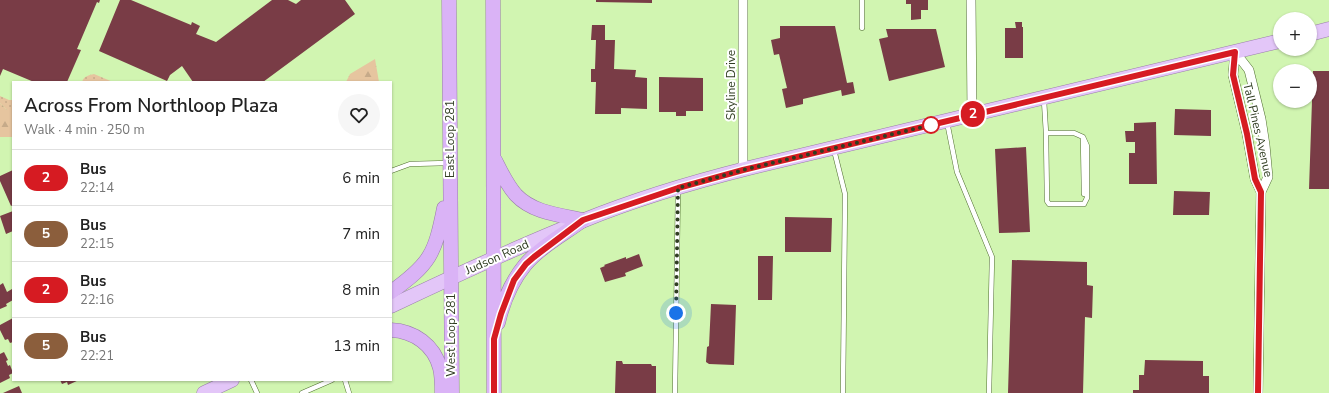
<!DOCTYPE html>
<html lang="en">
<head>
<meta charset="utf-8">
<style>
	:root { --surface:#fff; --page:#f6f6f6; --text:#222; --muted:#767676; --line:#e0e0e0 }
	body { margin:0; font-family:"Nunito Sans",sans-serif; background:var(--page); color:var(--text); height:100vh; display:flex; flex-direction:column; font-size:15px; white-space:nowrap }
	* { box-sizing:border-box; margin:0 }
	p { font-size:13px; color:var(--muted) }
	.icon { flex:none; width:22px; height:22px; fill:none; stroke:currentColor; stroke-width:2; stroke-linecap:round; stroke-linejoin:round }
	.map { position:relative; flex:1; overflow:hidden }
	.sheet { position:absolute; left:12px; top:81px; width:380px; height:300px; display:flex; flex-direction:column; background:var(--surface); border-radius:0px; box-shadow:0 1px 3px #0004 }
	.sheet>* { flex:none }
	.badge { padding:0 8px; border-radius:13px; font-size:14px; line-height:26px }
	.buttons { position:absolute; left:1273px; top:12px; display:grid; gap:8px }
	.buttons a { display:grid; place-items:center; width:44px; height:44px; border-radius:50%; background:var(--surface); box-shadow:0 1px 3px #0004; font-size:20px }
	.you { position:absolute; width:20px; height:20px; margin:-10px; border:3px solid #fff; border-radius:50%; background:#1a73e8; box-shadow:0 0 0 6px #1a73e833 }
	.map>.badge { position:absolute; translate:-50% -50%; box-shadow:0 0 0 2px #fff }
	.round { display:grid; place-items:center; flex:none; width:42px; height:42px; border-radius:21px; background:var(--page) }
	.summary { display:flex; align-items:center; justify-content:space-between; height:68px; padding:0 12px }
	h1 { font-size:19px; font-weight:600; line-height:30px }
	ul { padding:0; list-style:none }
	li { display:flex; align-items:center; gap:12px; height:56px; padding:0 12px; border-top:1px solid var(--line) }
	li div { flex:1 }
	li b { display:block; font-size:15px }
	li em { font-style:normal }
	li .badge { min-width:44px; font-weight:700; text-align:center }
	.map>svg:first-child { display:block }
</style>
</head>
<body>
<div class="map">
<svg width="1329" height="393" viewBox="0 0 1329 393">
	<defs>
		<pattern id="grass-dots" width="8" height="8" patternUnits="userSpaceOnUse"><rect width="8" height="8" fill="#e6c59f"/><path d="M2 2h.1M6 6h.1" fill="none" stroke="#c6aa89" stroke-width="1.8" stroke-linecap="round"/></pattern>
		<pattern id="forest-firs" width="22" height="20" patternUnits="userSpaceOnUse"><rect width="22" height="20" fill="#e6c59f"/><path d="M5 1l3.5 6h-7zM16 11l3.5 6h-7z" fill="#c6aa89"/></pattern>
	</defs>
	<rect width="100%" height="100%" fill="#d1f5b1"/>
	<path fill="url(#grass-dots)" d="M94,74L113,82H82C84,76 89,75 94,74Z
		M0,96L9,100H13V110H7L0,103Z"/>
	<path fill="url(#forest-firs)" d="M375,59L379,82H346L350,74Z
		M0,103L7,110H13V137H0Z"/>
	<path fill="#793c46" d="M0,0H100L99,3L97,2L77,49L81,50L67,82H34L3,69L0,76Z
		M120,0H131L191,25L192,22L200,26L196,34L216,42L272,0H288L296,4L301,0H345L355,14L263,82H193L182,66L170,75L167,81L99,51Z
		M596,0H652V3L596,2Z
		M906,0H928V10H921V19L911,20V4H906Z
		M1015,22H1022V27H1023V58H1005V28H1016Z
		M592,25H605V40H615L614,69L636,70L635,77L647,78V109L621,108V114H595L596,82H591V69H595L596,40H591Z
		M780,26H835L847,83L853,82L855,93L842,96L841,90L803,99V104L786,108L782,89L787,88L779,54L774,55L771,40L780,38Z
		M886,29H936L945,67L889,81L879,39L888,37Z
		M1313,71H1329V189H1309Z
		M659,77L703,78V111H686V116H676V112H659Z
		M1175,109L1211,110V136L1174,135Z
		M1156,122L1157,184H1129V153H1135V142H1126L1125,131H1134V123Z
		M1026,147L1030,232L999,233L995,149Z
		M13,170V205L11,206L0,181V176Z
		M1174,191L1210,192L1209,215H1173Z
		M13,211V231L6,234L0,216Z
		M785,217L832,218L831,252H785Z
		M639,254L643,266L625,273L626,276L605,282L600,268L605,266L604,265L626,257V259Z
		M758,256H773L772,300H758Z
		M1012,260L1087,262V285L1093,286L1092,318L1085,317L1083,393H1008Z
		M3,283L7,292L12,289L13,300L6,304L7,306L0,309V285Z
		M711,304L736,305L734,365L709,364L706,362L707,347L709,346Z
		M13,318V342L10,343L8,339L5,340L0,330V325Z
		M4,352L8,360L6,361L8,366L10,365L13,373L9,375L10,378L0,383V354Z
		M1145,360L1203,361V376H1209V393H1133V390H1139V375H1144Z
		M616,361H622L623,364H651L652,366H656V393H615Z
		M60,380H79L68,385L67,382L62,384Z
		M19,386L22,393H3Z"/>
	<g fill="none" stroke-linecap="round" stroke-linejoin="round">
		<defs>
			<path id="service" d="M862,0V28
				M1044,100L1046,133L1047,201L1049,204H1084
				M947,122L957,172L992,257L989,393
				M1046,133H1074L1083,137L1087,146V198L1084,204
				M1083,139L1084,194
				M834,150L845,194L843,393
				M391,171L410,164L448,163
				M251,380L257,393
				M345,380L349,393
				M302,393L332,380
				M675,393L678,189"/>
			<path id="minor" d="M971,0L972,115
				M1235,52L1249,70L1261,119L1265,145L1268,177L1261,192L1258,393
				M1235,52L1233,75L1247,134L1255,179L1261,192
				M743,170V0"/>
			<path id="primary" d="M1310,34L1329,29
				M391,306C454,276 517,247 582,221C636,199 693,182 749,168L1280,41
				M204,393L232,380"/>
			<path id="trunk" d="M449,0L452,393
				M493,0L494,393
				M495,160C501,172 507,185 516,195C533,213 560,215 583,220
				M391,292C430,264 435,254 444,208
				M498,323C503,302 511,282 525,265C540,247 564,234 583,220
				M391,330C414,331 434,345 440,368C442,376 442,385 442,393"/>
		</defs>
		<use href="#service" stroke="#506e30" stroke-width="5.5"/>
		<use href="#minor" stroke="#506e30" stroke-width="10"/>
		<use href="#primary" stroke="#997daa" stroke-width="15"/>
		<use href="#trunk" stroke="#997daa" stroke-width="15"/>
		<use href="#service" stroke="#fff" stroke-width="4.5"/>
		<use href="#minor" stroke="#fff" stroke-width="9"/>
		<use href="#primary" stroke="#e3c6f8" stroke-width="14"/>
		<use href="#trunk" stroke="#dab3f6" stroke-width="14"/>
	</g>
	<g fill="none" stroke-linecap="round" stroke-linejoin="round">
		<defs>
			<path id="line" d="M494,393V339L501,314L514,280L526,264L534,257L583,220L678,188L743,170L1235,52L1233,75L1247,134L1255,179L1261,192L1258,393"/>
		</defs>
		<use href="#line" stroke="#fff" stroke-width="9"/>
		<use href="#line" stroke="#d61b22" stroke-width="6"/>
		<path stroke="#303d22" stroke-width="4" stroke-dasharray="0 7.2" d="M676,313L678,188L743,170L931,125"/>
	</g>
	<circle fill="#fff" stroke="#d61b22" stroke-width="2" cx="931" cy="125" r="8"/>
	<g text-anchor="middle" stroke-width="4" stroke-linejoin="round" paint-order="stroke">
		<g font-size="12" fill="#303d22" stroke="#fff">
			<text transform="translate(731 85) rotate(-90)" y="4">Skyline Drive</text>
			<text transform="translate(1258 130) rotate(77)" y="4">Tall Pines Avenue</text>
			<text transform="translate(450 139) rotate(-90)" y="4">East Loop 281</text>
			<text transform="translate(497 257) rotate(-24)" y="4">Judson Road</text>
			<text transform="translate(451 335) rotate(-90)" y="4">West Loop 281</text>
		</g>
	</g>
</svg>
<div class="buttons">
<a>+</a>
<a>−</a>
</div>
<div class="you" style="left:676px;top:313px"></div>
<b class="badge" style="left:973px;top:114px;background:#d61b22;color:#fff">2</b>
<section class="sheet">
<div class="summary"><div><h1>Across From Northloop Plaza</h1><p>Walk · 4 min · 250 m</p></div><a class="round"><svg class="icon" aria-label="heart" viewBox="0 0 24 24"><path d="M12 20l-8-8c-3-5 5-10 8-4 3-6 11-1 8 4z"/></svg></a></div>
<ul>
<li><span class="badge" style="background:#d61b22;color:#fff">2</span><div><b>Bus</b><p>22:14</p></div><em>6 min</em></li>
<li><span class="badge" style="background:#8b5e3c;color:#fff">5</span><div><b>Bus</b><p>22:15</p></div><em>7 min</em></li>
<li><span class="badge" style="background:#d61b22;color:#fff">2</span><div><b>Bus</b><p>22:16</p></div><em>8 min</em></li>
<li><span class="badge" style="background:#8b5e3c;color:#fff">5</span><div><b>Bus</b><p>22:21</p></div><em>13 min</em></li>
</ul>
</section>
</div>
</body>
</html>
